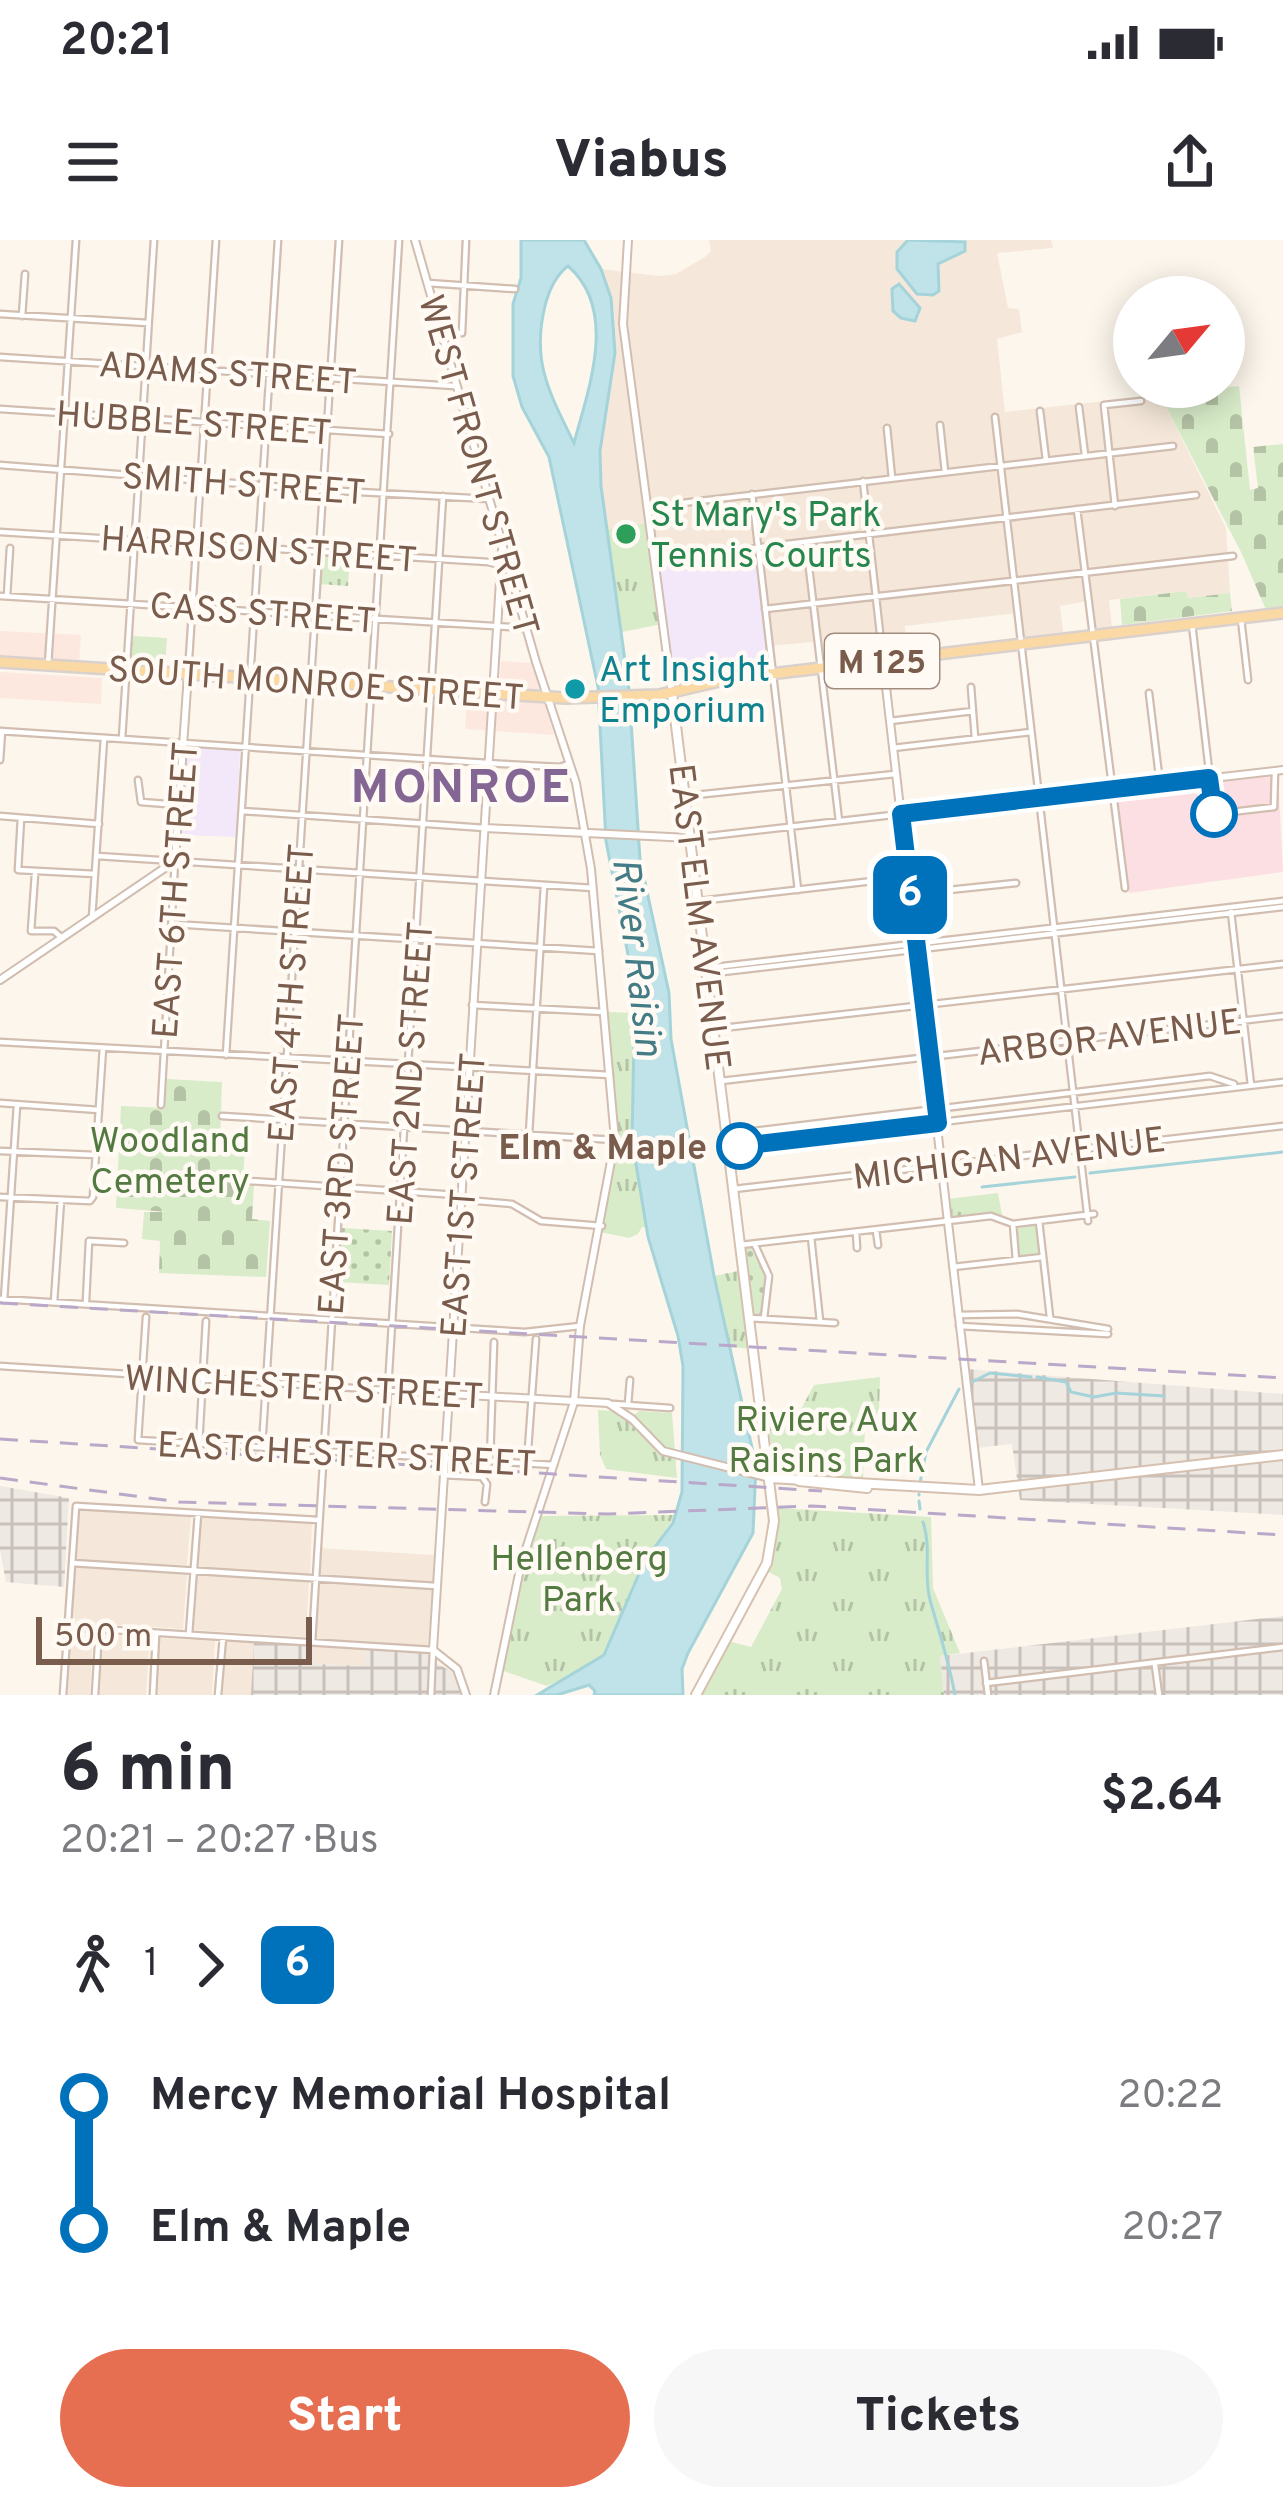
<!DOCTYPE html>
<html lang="en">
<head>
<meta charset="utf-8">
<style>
	:root { --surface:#fff; --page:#f7f7f7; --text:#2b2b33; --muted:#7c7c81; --accent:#e76f51 }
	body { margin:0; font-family:Overpass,sans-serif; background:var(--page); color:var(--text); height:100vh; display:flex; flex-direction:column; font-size:45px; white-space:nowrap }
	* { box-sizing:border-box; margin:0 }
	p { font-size:39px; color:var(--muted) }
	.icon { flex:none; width:66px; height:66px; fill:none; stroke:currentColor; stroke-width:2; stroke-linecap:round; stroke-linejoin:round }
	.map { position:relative; height:1455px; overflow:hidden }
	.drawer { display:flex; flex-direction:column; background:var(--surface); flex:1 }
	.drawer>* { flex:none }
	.badge { padding:0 24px; border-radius:18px; font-size:42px; line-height:78px }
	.needle { width:78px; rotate:61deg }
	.tools { position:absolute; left:1113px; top:36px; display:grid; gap:24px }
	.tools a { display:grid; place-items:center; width:132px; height:132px; border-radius:50%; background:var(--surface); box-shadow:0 6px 30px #0003; font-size:60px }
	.scale { position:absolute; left:36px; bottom:30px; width:276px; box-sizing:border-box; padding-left:12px; border:6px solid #7a5c4d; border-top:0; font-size:33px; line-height:42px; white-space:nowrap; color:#7a5c4d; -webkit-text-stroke:9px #fffaf3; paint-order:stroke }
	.map>.badge { position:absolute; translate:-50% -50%; box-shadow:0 0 0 6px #fff }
	.legs { display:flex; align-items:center; gap:18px; height:132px; padding:0 60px; font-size:39px }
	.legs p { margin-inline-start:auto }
	.head { display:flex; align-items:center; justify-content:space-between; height:204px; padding:0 60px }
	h1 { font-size:66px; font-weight:800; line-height:90px }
	.cta { display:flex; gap:24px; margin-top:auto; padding:24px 60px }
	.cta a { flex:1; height:138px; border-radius:72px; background:var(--accent); color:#fff; font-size:48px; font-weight:800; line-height:138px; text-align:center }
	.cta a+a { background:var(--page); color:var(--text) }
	ul { padding:0 60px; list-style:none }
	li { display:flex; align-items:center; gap:42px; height:132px; font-size:45px }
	li i { display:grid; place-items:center; width:18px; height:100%; margin:0 15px; background:currentColor }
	li i::after { content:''; width:30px; height:30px; margin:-15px; border:9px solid; border-radius:50%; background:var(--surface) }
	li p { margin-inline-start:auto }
	li:first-child i { background:linear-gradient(#0000 50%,currentColor 0) }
	li:last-child i { background:linear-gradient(currentColor 50%,#0000 0) }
	.status { display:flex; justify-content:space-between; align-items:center; height:84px; padding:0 60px; background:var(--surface); direction:ltr }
	.status svg { height:33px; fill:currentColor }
	header { display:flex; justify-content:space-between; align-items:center; height:156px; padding:0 60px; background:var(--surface); font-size:54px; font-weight:800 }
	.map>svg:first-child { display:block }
</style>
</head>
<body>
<div class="status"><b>20:21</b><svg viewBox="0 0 49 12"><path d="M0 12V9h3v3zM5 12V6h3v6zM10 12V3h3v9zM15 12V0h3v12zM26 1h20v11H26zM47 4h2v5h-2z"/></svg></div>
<header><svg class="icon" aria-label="menu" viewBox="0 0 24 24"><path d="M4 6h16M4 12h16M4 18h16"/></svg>Viabus<svg class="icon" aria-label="share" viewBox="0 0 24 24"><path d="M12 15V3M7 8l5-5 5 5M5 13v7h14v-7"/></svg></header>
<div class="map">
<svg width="1283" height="1455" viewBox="0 0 1283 1455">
	<defs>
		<pattern id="industrial-grid" width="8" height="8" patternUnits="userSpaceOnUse" patternTransform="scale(3)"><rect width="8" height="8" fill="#efe9e4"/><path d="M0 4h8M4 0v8" fill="none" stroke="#c7c0bb"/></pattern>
		<pattern id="grass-dots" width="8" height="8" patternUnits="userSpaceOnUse" patternTransform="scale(3)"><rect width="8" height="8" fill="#d8ecc9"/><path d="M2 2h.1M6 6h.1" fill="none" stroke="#b4c2a5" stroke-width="1.8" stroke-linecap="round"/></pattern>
		<pattern id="cemetery-stones" width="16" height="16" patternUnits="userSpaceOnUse" patternTransform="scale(3)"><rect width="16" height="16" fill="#d8ecc9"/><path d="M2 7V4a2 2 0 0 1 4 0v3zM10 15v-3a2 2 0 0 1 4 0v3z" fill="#b4c2a5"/></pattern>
		<pattern id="park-tufts" width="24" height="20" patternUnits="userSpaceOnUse" patternTransform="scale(3)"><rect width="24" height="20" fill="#d8ecc9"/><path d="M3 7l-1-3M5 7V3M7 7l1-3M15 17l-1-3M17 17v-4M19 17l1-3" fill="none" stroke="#b4c2a5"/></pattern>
	</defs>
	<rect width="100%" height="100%" fill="#fdf6ec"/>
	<path fill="#f5e8da" d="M709,0H1051L1053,8L997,13L1008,68L1019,69L1022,92L997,99L1005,172L1160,155L1226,288L1230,353L1187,358L1185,351L1109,360L1112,388L1093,390L1088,361L1060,366L1063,392L1021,398L1017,373L905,386L907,412L883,414L880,396L769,406L653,320L649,286L605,290L600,211L615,113L611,58L601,29L659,36L676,34L705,17L711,11Z
		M78,1269L191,1277L187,1325L75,1321Z
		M200,1277L312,1282L310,1335L198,1328Z
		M319,1308L434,1315V1344L319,1335Z
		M74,1327L187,1334L183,1389L71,1382Z
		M197,1334L309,1342L306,1397L193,1390Z
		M317,1341L433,1348L428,1406L314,1400Z
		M70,1392L93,1394L90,1455H66Z
		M102,1394L150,1397L146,1455H99Z
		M159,1398L215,1401L212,1455H156Z
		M225,1401H254L251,1455H222Z
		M314,1404L366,1409L365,1426L313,1424Z"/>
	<path fill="#fde8e0" d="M0,391L81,395L79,424L0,419Z
		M501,421L532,423L554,495L465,489L467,460L498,461Z
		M0,432L102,438L101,464L0,458Z"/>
	<path fill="url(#industrial-grid)" d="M967,1129L1283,1154V1275L1020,1260L1012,1204L976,1208Z
		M0,1246L69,1258L64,1347L6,1342L0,1309Z
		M1283,1376V1455H944L940,1416Z
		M254,1401L314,1404V1424L365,1426L366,1409L429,1412V1419L454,1433L461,1455H251Z"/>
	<path fill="#f3e8fa" d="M758,307L773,434L672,453L653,320Z
		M185,507L240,510L236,597L181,595Z"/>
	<path fill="#fbdfe3" d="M1278,534L1283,632L1129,653L1116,554Z"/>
	<path fill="url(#grass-dots)" d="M341,988L392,991L389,1045L338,1042Z
		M751,1008L766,1039L760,1077H753L744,1009Z"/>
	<path fill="url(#cemetery-stones)" d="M1239,146L1250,250L1258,248L1253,207L1283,204V368L1266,370L1242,314L1160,155Z
		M1186,351L1188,358L1230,353L1232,371L1122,385L1120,359Z
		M167,839L222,842L220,903L245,904L243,942L254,943L252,979L270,981L266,1037L159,1033L160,1001L142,999L144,972H168L116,968L121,866L165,868Z"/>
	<path fill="url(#park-tufts)" d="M649,283L662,384L622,392L605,290Z
		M325,314L350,316L348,346L318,344L321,316Z
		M133,396L167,398L165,426L131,424Z
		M605,772L636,773L631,889L647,988L642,987L638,994L629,998L600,992L615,900Z
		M998,953L1003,980L991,976L949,977L947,959Z
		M1036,984L1040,1014L1019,1017L1015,989Z
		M743,1030L753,1109L731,1107L714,1036Z
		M880,1137L879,1172L865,1186L863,1239L776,1235L766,1173L800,1171L814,1145Z
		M598,1170L614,1171L627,1181L639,1171L672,1173L677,1238L606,1229L600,1215Z
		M776,1268L931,1277L933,1348L960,1413L940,1416L944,1455H700L728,1401L751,1407L782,1349L780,1338L765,1330L777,1294Z
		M676,1275L645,1320L604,1415L595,1424L547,1446L501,1430L522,1333L541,1276Z"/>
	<path fill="#d8ecc9" d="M567,1297L589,1304L588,1316L580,1324L561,1322Z"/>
	<path fill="#bfe3e8" stroke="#a5d3da" stroke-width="3" fill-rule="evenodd" d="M521,0H584L601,29L611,58L615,113L600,211L601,246L629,450L640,619L669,753L671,799L714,1036L756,1226L753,1293L688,1413L682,1429L683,1455H594L595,1451L589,1445L557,1455H537L604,1415L645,1320L673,1283L682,1252L683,1126L678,1096L648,997L632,900L635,751L606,601L598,447L549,217L522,167L513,136V64L521,38ZM568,26C619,70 588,150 574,203C550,154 531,122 545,66C549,50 555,36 568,26Z
		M908,0L965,2V11L938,24L939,51L933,55L917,54L897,29V12Z
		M899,44L920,68L915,81L901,78L893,71L892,49Z"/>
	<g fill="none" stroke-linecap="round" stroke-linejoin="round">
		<path stroke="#a5d3da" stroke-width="3" d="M1090,933L1283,912
			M982,947L1075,937
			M1037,1137L1066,1142L1071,1152L1094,1157L1116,1153L1164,1156
			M970,1143L990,1133L1031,1137
			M920,1243L926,1212L959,1149
			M919,1254V1255
			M919,1261L920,1269
			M923,1282C932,1309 923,1333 930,1360C939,1392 949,1422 955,1455"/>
		<defs>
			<path id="minor" d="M428,43L515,49
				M0,74L148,83
				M22,76L25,34
				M441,95L462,93L466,0
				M0,117L455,146
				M1079,167L1085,215
				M0,169L389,194
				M1040,171L1046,220
				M995,177L1088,981
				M940,185L945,232
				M887,188L892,238
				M0,225L322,250L489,259
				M863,241L883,420
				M752,254L798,650
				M1115,266L1104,165L1141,161
				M648,267L1173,206
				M1077,269L1125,648
				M0,292L488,322L503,326
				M806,302L839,581
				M654,320L1196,255
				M0,356L526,388
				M7,356L10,308
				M765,369L1233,316
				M1241,379L1248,440
				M1192,384L1214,574L1274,567L1275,531
				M48,425L76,0
				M188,434L216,0
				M971,447L975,498
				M1149,453L1160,544
				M890,481L973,471
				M0,491L503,524L560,527L568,524
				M122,499L154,0
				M893,508L1031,492
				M0,520L2,491
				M138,540L141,562L179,565
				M686,556L895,534
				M242,571L485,588
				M0,576L99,584
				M21,578L18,630L95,634
				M692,598L901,574
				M97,616L593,648
				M35,634L31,691H54L62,698
				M910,654L1016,643
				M699,661L908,637
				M1231,672L1251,845
				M92,678L104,498
				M173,684L599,711
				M706,728L1283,661
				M706,734L1283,667
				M472,765L604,772
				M714,789L1283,724
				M0,802L610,835
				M226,815L278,0
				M721,841L1283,776
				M0,863L99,870
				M161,865L175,621
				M222,876L615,900
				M529,894L544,646
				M728,894L1210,836L1234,844
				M729,907L1283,842
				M0,911L96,915
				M249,941L457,955L466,960L512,964L541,981L602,986
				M734,949L1283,886
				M0,957L90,961L93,957L103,808
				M1039,981L1050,1077
				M1013,984L1016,1020
				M876,990L878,1005
				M856,992L857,1008
				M811,997L820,1081
				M741,1005L991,976L1013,984L1094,974
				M755,1005L769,1036L764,1078
				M953,1027L1043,1017
				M0,1059L525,1092L580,1086
				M4,1060L17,865
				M86,1061L89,1001L124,1003
				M54,1062L61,960
				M958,1075L1017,1074L1108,1089
				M146,1077L138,1200L554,1225
				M749,1078L835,1083
				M959,1086L1108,1094
				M0,1126L449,1154
				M613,1164L670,1168
				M628,1164L630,1140
				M199,1204L206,1081
				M262,1207L339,0
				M384,1213L443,256
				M490,1221L494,1102
				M527,1223L536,1099
				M443,1235L482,1237L487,1244L485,1262
				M72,1323L436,1346
				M66,1387L433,1410L431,1455
				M189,1394L198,1274
				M312,1402L399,0
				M984,1421L988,1455
				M1155,1425L1159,1455
				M986,1443L1283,1407
				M63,1455L76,1266L318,1280
				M95,1455L99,1389
				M153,1455L156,1395
				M218,1455L223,1397"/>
			<path id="tertiary" d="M415,0L536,422L576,543L591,629L615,900L580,1086L574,1162L521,1324L494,1455
				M628,0L623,84L672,453
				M883,421L979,1250
				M901,574L1283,530
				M485,588L690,598
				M0,740L175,621L188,434
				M449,1154L608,1163L632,1179L663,1211L770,1238
				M466,1455L457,1429L433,1410L502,309"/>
			<path id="secondary" d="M672,453L774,1281L767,1323L696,1455
				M770,1238L979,1250L1283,1215
				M799,1241L867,1248"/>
			<path id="primary" d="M0,422L565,458L659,455L728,439L1283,373"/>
		</defs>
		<use href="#minor" stroke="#d1beb0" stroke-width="9"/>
		<use href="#tertiary" stroke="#d1beb0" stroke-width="10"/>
		<use href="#secondary" stroke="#d6c0b0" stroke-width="12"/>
		<use href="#primary" stroke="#dad1cd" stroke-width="14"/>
		<use href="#minor" stroke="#fff" stroke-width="4.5"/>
		<use href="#tertiary" stroke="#fff" stroke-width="6"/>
		<use href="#secondary" stroke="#fff" stroke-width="8"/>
		<use href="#primary" stroke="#fbd9a5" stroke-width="9"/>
		<path stroke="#b9a8c9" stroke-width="3" stroke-dasharray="18 12" stroke-linecap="butt" d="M0,1063L1283,1138
			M0,1199L822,1251
			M0,1238L179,1262L607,1274L812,1266L1283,1295"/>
	</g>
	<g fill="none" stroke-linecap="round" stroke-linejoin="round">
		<defs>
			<path id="line-1" d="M740,906L938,883L901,574L1209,538L1214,574"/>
		</defs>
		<use href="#line-1" stroke="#fff" stroke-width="27"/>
		<use href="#line-1" stroke="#0072bc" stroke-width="18"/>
	</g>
	<circle fill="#2e9e5b" stroke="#fffaf3" stroke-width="4.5" cx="626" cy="294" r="12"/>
	<circle fill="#0f9aa8" stroke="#fffaf3" stroke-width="4.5" cx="575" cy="449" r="12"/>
	<g fill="#fff" stroke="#0072bc" stroke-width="6">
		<circle cx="1214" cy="574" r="21"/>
		<circle cx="740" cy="906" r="21"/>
	</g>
	<g text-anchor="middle" stroke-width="9" stroke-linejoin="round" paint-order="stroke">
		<rect fill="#fffaf3" stroke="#a28b7f" stroke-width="3" x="825" y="394" width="114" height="54" rx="9"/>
		<g font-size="33" font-weight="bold" fill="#7a5c4d">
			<text x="882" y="433">M 125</text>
		</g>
		<g font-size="36" fill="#7a5c4d" stroke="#fffaf3">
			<text transform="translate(228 132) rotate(4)" y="13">ADAMS STREET</text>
			<text transform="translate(194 182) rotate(4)" y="13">HUBBLE STREET</text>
			<text transform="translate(480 225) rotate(74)" y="13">WEST FRONT STREET</text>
			<text transform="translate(244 243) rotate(4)" y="13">SMITH STREET</text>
			<text transform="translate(259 308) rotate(4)" y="13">HARRISON STREET</text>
			<text transform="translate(263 372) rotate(4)" y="13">CASS STREET</text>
			<text transform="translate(316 442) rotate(4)" y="13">SOUTH MONROE STREET</text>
			<text transform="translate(174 650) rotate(-86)" y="13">EAST 6TH STREET</text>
			<text transform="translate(701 677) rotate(83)" y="13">EAST ELM AVENUE</text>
			<text transform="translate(290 753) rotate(-86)" y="13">EAST 4TH STREET</text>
			<text transform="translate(1109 796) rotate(-7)" y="13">ARBOR AVENUE</text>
			<text transform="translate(409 833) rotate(-86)" y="13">EAST 2ND STREET</text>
			<text transform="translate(1009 917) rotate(-7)" y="13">MICHIGAN AVENUE</text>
			<text transform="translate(340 924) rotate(-86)" y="13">EAST 3RD STREET</text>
			<text transform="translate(462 955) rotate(-86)" y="13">EAST 1ST STREET</text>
			<text transform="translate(304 1146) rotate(3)" y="13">WINCHESTER STREET</text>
			<text transform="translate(347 1213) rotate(3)" y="13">EASTCHESTER STREET</text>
		</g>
		<g font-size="36" fill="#27864d" stroke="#fffaf3" text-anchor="start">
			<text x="650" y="286">St Mary's Park<tspan x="650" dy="41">Tennis Courts</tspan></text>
		</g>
		<g font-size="36" fill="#0d838f" stroke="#fffaf3" text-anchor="start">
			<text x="599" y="441">Art Insight<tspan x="599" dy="41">Emporium</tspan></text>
		</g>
		<g font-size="36" fill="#537a41" stroke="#fffaf3">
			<text x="170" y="912">Woodland<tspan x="170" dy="41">Cemetery</tspan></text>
			<text x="827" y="1191">Riviere Aux<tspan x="827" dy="41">Raisins Park</tspan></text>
			<text x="579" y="1330">Hellenberg<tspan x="579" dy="41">Park</tspan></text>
		</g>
		<g font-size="36" font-weight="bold" fill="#7a5c4d" stroke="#fffaf3" text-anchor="end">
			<text x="707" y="919">Elm &amp; Maple</text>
		</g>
		<g font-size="39" font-style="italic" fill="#437c86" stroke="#fffaf3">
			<text transform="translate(639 717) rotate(83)" y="14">River Raisin</text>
		</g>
		<g font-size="48" font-weight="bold" letter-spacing="3" fill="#846695" stroke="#fffaf3">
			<text x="462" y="562">MONROE</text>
		</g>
	</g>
</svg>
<div class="tools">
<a><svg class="needle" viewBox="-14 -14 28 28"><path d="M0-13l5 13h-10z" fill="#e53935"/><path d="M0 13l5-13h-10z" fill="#7c7c81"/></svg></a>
</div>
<div class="scale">500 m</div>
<b class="badge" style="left:910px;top:655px;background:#0072bc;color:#fff">6</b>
</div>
<section class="drawer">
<div class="head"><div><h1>6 min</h1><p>20:21 – 20:27 · Bus</p></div><b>$2.64</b></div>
<div class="legs"><svg class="icon" aria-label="walk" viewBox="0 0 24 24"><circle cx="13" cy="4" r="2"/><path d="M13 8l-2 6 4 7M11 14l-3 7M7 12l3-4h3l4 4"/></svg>1<svg class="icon" aria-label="forward" viewBox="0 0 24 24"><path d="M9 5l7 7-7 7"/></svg><b class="badge" style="background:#0072bc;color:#fff">6</b></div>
<ul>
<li><i style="color:#0072bc"></i><b>Mercy Memorial Hospital</b><p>20:22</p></li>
<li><i style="color:#0072bc"></i><b>Elm &amp; Maple</b><p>20:27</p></li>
</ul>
<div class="cta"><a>Start</a><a>Tickets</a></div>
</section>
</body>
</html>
